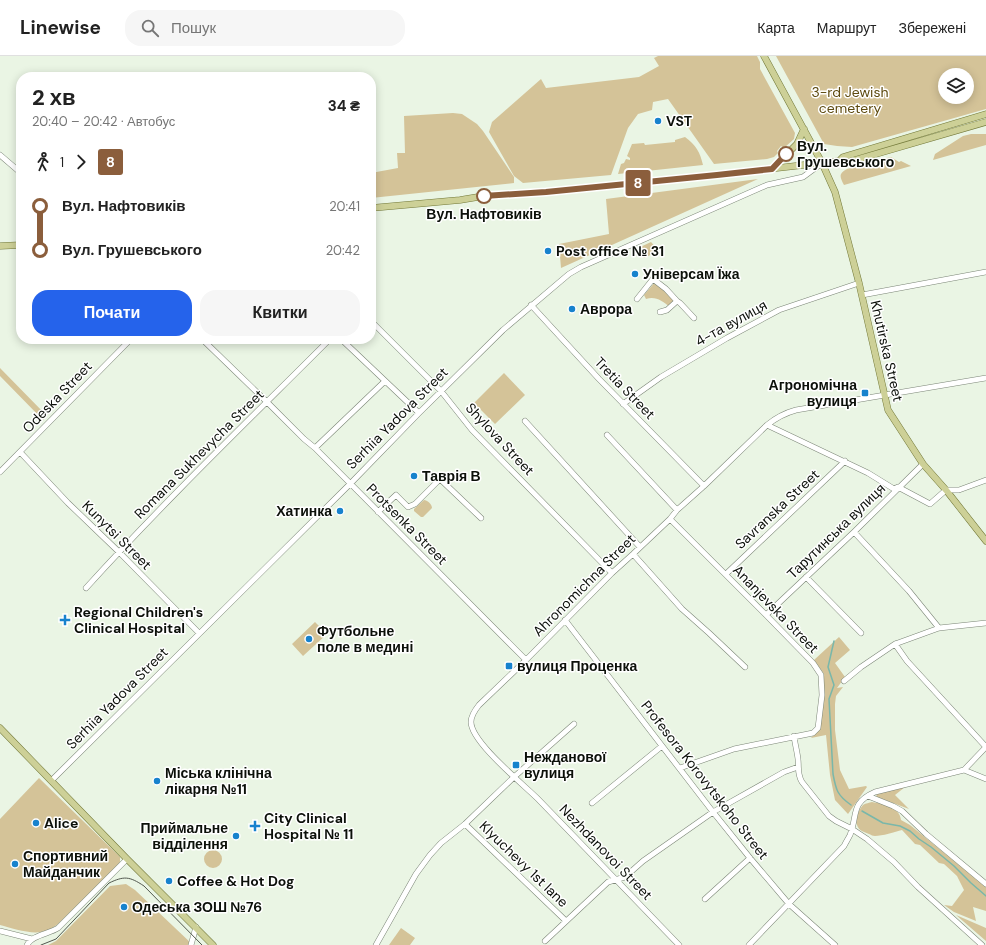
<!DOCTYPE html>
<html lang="uk">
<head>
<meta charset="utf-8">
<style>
	:root { --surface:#fff; --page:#f6f6f6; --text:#222; --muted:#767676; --line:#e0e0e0; --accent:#2563eb }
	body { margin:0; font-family:"DM Sans",sans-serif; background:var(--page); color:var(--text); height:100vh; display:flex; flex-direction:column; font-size:15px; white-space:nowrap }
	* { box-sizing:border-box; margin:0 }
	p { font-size:13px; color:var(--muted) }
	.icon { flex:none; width:22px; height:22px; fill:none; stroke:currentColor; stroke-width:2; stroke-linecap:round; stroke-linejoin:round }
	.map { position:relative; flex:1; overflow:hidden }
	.sheet { position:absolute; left:16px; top:16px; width:360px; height:272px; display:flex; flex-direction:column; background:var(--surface); border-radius:16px; box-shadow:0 2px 10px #0003 }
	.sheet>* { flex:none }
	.badge { padding:0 8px; border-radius:3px; font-size:14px; line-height:26px }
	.tools { position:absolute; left:938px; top:12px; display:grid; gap:8px }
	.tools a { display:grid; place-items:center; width:36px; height:36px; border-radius:50%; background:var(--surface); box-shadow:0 2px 10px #0003; font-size:20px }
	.map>.badge { position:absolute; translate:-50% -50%; box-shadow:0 0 0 2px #fff }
	.legs { display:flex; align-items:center; gap:6px; height:44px; padding:0 16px; font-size:13px }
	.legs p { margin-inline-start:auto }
	.overview { display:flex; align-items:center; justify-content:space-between; height:68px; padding:0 16px }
	h1 { font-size:22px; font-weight:800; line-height:30px }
	.primary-button { display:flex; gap:8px; margin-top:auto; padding:8px 16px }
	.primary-button a { flex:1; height:46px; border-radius:16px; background:var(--accent); color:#fff; font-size:16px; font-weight:800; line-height:46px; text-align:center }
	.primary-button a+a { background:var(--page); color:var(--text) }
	ul { padding:0 16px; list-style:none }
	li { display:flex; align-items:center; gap:14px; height:44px; font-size:15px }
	li i { display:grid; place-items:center; width:6px; height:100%; margin:0 5px; background:currentColor }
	li i::after { content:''; width:10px; height:10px; margin:-5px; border:3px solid; border-radius:50%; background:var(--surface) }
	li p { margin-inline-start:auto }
	li:first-child i { background:linear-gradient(#0000 50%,currentColor 0) }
	li:last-child i { background:linear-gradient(currentColor 50%,#0000 0) }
	header { display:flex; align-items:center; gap:24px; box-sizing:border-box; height:56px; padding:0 20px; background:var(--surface); border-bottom:1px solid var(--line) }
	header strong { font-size:19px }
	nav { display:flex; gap:22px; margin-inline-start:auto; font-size:14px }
	.search { width:280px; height:36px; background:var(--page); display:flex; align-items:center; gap:10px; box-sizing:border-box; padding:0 14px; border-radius:16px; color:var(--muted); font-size:15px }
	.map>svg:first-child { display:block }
</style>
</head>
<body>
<header>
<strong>Linewise</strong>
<div class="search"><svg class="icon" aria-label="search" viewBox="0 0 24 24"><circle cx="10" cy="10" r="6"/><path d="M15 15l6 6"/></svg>Пошук</div>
<nav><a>Карта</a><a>Маршрут</a><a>Збережені</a></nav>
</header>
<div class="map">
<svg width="986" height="889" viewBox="0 0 986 889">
	<rect width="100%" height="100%" fill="#eaf5e4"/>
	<path fill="#d4c398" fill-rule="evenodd" d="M658,0H757L760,6V13L795,77L794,83L784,92L781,90L777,95L778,97L774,101L767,103L714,108L668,43L653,46L652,54L638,58L628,72L611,119L523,127L514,120L489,76L492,66L541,23L546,32L639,21L659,10L654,2Z
		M776,0H986V53L852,91L837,90L824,88ZM945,19H967V41H945Z
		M453,57L462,58L477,68L483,75L514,121V127L371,142V117L398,112L397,97H405L404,60Z
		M971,78H986V89L933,104L935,98L963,80Z
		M685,81C696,89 700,96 703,109L618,118L621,108L624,107L626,103L630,104V102L627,100L632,88L644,87L645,89L675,86V84Z
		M891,101L899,106L901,105L911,110L844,129C840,121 838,118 847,113Z
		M758,123L561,212L559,188L609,178L606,143Z
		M651,186L659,195L644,202L636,193Z
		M656,225L675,243L670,251C662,245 656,240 646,243L644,239Z
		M0,312L47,360L43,364L0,320Z
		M504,317L525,339L495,368L474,347Z
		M424,444C427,444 432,448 432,452L423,461H421L414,455V453Z
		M315,566L327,578L303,600L292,588Z
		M839,581L850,594L835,607L845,621L837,632L843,631L836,640L835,648V674L840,714L849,733L866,730L867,731L848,758L835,744L830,719L826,679L811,682L820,672L823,639L824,618L814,604Z
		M39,722L120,801V806L117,811L58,868C52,872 47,876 41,876C29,878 11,872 0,869V763Z
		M905,731L895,739L909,753L877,741L876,738Z
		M872,746C883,748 900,751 901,764L910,769L986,831V855L973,851L976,865L954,856L944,849L952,850L964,834L957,820L944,808L939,807L920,789L915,788L902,774C895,776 882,780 875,780C872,780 872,779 869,778C864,776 859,775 857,769C854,763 859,754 863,749C866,747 869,747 872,746Z
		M204 803a9 9 0 1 1 18 0a9 9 0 1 1-18 0Z
		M126,828L135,834L193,889H48L56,885L110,830Z
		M956,859L986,872V885Z
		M401,872L415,882L410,889H389Z"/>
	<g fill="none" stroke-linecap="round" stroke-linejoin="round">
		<path stroke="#79b7aa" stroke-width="1.5" d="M834,585L828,611L834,629L829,643L833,718C836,734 837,739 851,749
			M862,755L883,767L900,770L910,775L919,783L931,791L954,810L971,827L986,840"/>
		<defs>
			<path id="minor" d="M0,99L21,117
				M862,239L986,216
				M637,243L653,223L666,233L677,245
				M531,249L599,323L704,430
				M660,256L667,254L677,245L680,247L694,262
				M371,265L441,335L472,374L612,517
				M202,283L267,346L304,383L315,392L526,604
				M341,283L419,357
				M623,348L661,321L727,282L779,254L859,227
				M525,365L640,491
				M767,369L868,417L894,433L898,431L930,448L946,434H959L986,424
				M607,379L677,454
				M315,392L385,325
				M20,396L68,447L119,496L199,577
				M0,416L131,283
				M378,456L396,439L408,451L415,448L440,423L481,462
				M670,463L766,559L813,607L821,619L822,639L818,672L813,677L734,693L680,712
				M854,476L909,535L939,572
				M633,498L682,553L709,577L745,611
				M726,518L845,405
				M806,521L861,577
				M86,532C164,446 248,365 330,283
				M766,559L854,476L923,408
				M565,564L713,756L750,802L789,848L835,889
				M895,588L907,605L986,691
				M844,625L861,611L895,588L939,572L986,567
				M794,680C795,688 797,695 798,703C799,712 797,718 802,726L829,760L836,765L852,773L867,783L894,806L918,831L982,889
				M986,691L964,714L986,723
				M51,725L350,428L419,357L503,274L569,218L581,211L767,129L803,121L822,107
				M868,740L893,750L902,755L926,778L986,828
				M592,747L662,690
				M465,768L566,865
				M705,843L750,802
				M0,875L32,883
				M545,885L608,826L625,821L643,805L713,756L784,716L798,711
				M27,889C32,879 49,878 58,872L127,803
				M191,889L196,871
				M376,889L416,818L430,799L441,787L465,768L514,721L574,668
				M679,889L538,743C523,728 471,686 471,666C471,660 475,654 479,649L526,604L612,517L633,498L670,463L677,454L704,430L767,369C777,361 785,357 796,354L986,322
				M749,889L844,790C846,786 848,783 850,779C858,759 850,747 875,736L964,714"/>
			<path id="major" d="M764,0L822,107L835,136L859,227L888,354L923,408L946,434L986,485
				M839,105L843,101L986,58
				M772,113L797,88L804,73
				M371,152L460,144L484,140L546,136L717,119L839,105L845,107L986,66
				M0,190L21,189
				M0,672L127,803L213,889"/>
		</defs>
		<use href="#minor" stroke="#7b8576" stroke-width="6"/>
		<use href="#major" stroke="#737939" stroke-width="7"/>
		<use href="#minor" stroke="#fff" stroke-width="5"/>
		<use href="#major" stroke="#cdd097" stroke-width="6"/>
		<path stroke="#52584f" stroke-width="1" d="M41,889L56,883L109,827C124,820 129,820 144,830L202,889"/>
	</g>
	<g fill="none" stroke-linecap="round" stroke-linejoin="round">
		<defs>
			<path id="line-1" d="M484,140L546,136L717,119L772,113L786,98"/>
		</defs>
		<use href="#line-1" stroke="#fff" stroke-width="9"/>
		<use href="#line-1" stroke="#8b5e3c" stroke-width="6"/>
	</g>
	<g fill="#1782cd" stroke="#fff" stroke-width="1.5">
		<circle cx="658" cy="65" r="4"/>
		<circle cx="548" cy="195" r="4"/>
		<circle cx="635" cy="218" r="4"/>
		<circle cx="572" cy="253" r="4"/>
		<rect x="861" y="333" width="8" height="8" rx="2"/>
		<circle cx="414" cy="420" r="4"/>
		<circle cx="340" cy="455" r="4"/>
		<path d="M63 558h4v4h4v4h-4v4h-4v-4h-4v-4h4z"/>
		<circle cx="309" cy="583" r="4"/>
		<rect x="505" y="606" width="8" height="8" rx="2"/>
		<rect x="512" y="705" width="8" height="8" rx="2"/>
		<circle cx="157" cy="725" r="4"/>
		<circle cx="36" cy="767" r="4"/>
		<path d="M253 764h4v4h4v4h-4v4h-4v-4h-4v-4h4z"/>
		<circle cx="236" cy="780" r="4"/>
		<circle cx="15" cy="808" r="4"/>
		<circle cx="169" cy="825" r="4"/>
		<circle cx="124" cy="851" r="4"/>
	</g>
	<g fill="#fff" stroke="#8b5e3c" stroke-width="2">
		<circle cx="786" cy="98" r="7"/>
		<circle cx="484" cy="140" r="7"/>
	</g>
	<g text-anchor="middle" stroke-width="3" stroke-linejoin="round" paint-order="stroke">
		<g font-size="14" fill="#5d4a0f" stroke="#fff">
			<text x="850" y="41">3-rd Jewish<tspan x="850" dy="16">cemetery</tspan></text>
		</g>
		<g font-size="14" font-weight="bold" fill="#0c100a" stroke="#fff" text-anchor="start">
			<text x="666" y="70">VST</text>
			<text x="556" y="200">Post office № 31</text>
			<text x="643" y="223">Універсам Їжа</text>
			<text x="580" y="258">Аврора</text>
			<text x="857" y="334" text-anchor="end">Агрономічна<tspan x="857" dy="16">вулиця</tspan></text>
			<text x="422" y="425">Таврія В</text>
			<text x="332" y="460" text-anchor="end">Хатинка</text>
			<text x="74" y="561">Regional Children's<tspan x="74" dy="16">Clinical Hospital</tspan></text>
			<text x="317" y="580">Футбольне<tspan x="317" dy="16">поле в медині</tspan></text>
			<text x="517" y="615">вулиця Проценка</text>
			<text x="524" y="706">Нежданової<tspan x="524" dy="16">вулиця</tspan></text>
			<text x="165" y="722">Міська клінічна<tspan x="165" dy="16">лікарня №11</tspan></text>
			<text x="264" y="767">City Clinical<tspan x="264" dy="16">Hospital № 11</tspan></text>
			<text x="44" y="772">Alice</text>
			<text x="228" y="777" text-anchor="end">Приймальне<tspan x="228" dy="16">відділення</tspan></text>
			<text x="23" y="805">Спортивний<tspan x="23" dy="16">Майданчик</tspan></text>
			<text x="177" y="830">Coffee &amp; Hot Dog</text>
			<text x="132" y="856">Одеська ЗОШ №76</text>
		</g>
		<g font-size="14" font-weight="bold" fill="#0c100a" stroke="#fff" text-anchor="start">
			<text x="797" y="95">Вул.<tspan x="797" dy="16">Грушевського</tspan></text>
			<text x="484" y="163" text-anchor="middle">Вул. Нафтовиків</text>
		</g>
		<g font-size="14" fill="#0c100a" stroke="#fff">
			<text transform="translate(731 267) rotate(-29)" y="5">4-та вулиця</text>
			<text transform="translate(887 295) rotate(77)" y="5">Khutirska Street</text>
			<text transform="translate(625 332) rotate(46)" y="5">Tretia Street</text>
			<text transform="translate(57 341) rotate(-46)" y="5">Odeska Street</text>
			<text transform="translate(397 362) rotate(-45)" y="5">Serhiia Yadova Street</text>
			<text transform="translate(500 383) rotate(47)" y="5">Shylova Street</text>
			<text transform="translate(199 398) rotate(-45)" y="5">Romana Sukhevycha Street</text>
			<text transform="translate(777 453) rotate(-43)" y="5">Savranska Street</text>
			<text transform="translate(407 468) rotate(45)" y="5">Protsenka Street</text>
			<text transform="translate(836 475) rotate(-44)" y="5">Тарутинська вулиця</text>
			<text transform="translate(117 479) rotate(45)" y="5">Kunytsi Street</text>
			<text transform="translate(584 529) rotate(-45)" y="5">Ahronomichna Street</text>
			<text transform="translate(776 553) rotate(46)" y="5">Ananjevska Street</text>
			<text transform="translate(117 642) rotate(-45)" y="5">Serhiia Yadova Street</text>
			<text transform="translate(705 724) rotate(52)" y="5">Profesora Korovytskoho Street</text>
			<text transform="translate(606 796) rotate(46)" y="5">Nezhdanovoi Street</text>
			<text transform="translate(524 808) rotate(44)" y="5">Klyuchevy 1st lane</text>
		</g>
	</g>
</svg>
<div class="tools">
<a><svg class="icon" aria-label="layers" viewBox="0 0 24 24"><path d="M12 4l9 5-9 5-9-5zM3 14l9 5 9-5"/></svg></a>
</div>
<b class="badge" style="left:638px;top:127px;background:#8b5e3c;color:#fff">8</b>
<section class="sheet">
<div class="overview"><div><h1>2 хв</h1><p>20:40 – 20:42 · Автобус</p></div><b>34 ₴</b></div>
<div class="legs"><svg class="icon" aria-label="walk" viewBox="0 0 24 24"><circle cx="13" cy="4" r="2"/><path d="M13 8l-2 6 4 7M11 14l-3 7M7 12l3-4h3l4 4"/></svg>1<svg class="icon" aria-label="forward" viewBox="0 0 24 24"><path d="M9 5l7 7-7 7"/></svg><b class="badge" style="background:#8b5e3c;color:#fff">8</b></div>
<ul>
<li><i style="color:#8b5e3c"></i><b>Вул. Нафтовиків</b><p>20:41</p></li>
<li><i style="color:#8b5e3c"></i><b>Вул. Грушевського</b><p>20:42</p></li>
</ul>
<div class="primary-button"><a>Почати</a><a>Квитки</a></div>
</section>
</div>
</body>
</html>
